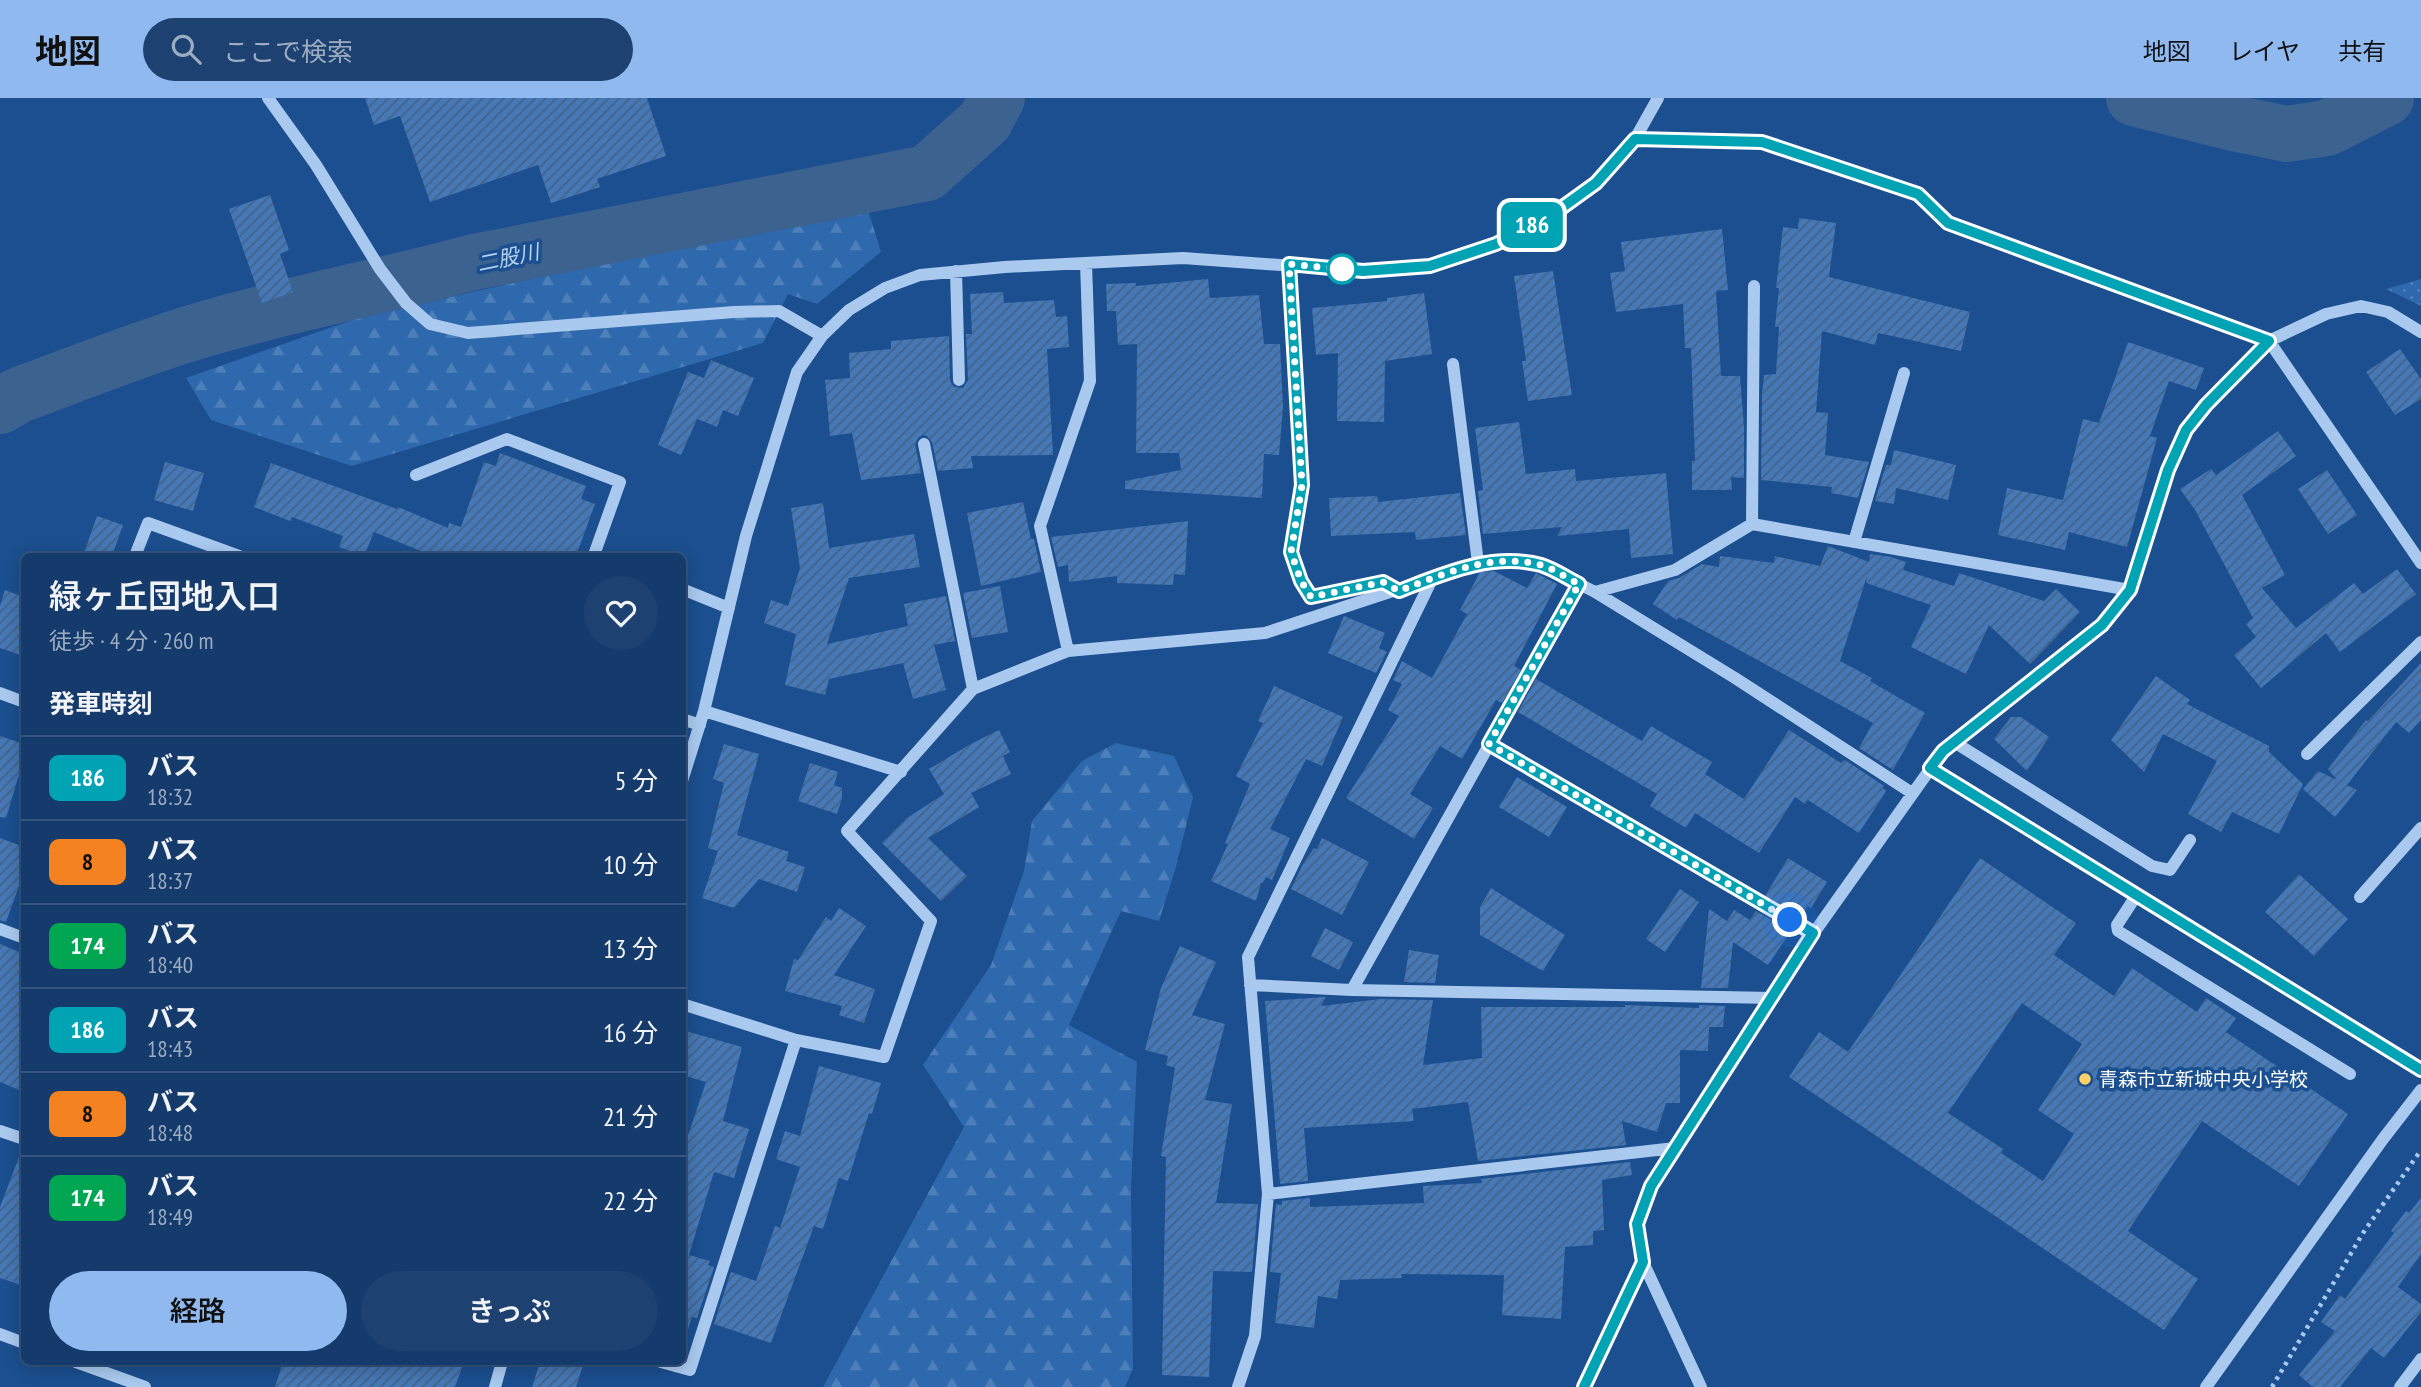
<!DOCTYPE html>
<html lang="ja">
<head>
<meta charset="utf-8">
<style>
	:root { --surface:#143b6b; --page:#1d4271; --text:#f1f3f6; --muted:#9dadc1; --line:#33557e; --accent:#90b9f0 }
	body { margin:0; font-family:"PT Sans Narrow","Noto Sans JP",sans-serif; background:var(--page); color:var(--text); height:100vh; display:flex; flex-direction:column; font-size:26px; white-space:nowrap }
	* { box-sizing:border-box; margin:0 }
	p { font-size:23px; color:var(--muted) }
	.icon { flex:none; width:38px; height:38px; fill:none; stroke:currentColor; stroke-width:2; stroke-linecap:round; stroke-linejoin:round }
	.map { position:relative; flex:1; overflow:hidden }
	.drawer { position:absolute; left:21px; top:455px; width:665px; height:812px; display:flex; flex-direction:column; background:var(--surface); border-radius:10px; box-shadow:0 4px 18px #0003,0 0 0 2px var(--line) }
	.drawer>* { flex:none }
	.badge { padding:0 14px; border-radius:10px; font-size:24px; line-height:46px }
	.you { position:absolute; width:35px; height:35px; margin:-18px; border:5px solid #fff; border-radius:50%; background:#1a73e8; box-shadow:0 0 0 10px #1a73e833 }
	.map>.badge { position:absolute; translate:-50% -50%; box-shadow:0 0 0 4px #fff }
	h2 { padding:0 28px; font-size:26px; line-height:63px }
	.round { display:grid; place-items:center; flex:none; width:74px; height:74px; border-radius:37px; background:var(--page) }
	.summary { display:flex; align-items:center; justify-content:space-between; height:119px; padding:0 28px }
	h1 { font-size:33px; font-weight:600; line-height:52px }
	.button { display:flex; gap:14px; margin-top:auto; padding:14px 28px }
	.button a { flex:1; height:80px; border-radius:42px; background:var(--accent); color:#111; font-size:28px; font-weight:600; line-height:80px; text-align:center }
	.button a+a { background:var(--page); color:var(--text) }
	ul { padding:0; list-style:none }
	li { display:flex; align-items:center; gap:21px; height:84px; padding:0 28px; border-top:2px solid var(--line) }
	li div { flex:1 }
	li b { display:block; font-size:26px }
	li em { font-style:normal }
	li .badge { min-width:77px; font-weight:700; text-align:center }
	header { display:flex; align-items:center; gap:42px; box-sizing:border-box; height:98px; padding:0 35px; background:var(--accent); color:#111 }
	header strong { font-size:33px }
	nav { display:flex; gap:38px; margin-inline-start:auto; font-size:24px }
	.search { width:490px; height:63px; background:var(--page); display:flex; align-items:center; gap:18px; box-sizing:border-box; padding:0 24px; border-radius:38px; color:var(--muted); font-size:26px }
	.map>svg:first-child { display:block }
</style>
</head>
<body>
<header>
<strong>地図</strong>
<div class="search"><svg class="icon" aria-label="search" viewBox="0 0 24 24"><circle cx="10" cy="10" r="6"/><path d="M15 15l6 6"/></svg>ここで検索</div>
<nav><a>地図</a><a>レイヤ</a><a>共有</a></nav>
</header>
<div class="map">
<svg width="2421" height="1289" viewBox="0 0 2421 1289">
	<defs>
		<pattern id="forest-firs" width="22" height="20" patternUnits="userSpaceOnUse" patternTransform="scale(1.75)"><rect width="22" height="20" fill="#2e69ad"/><path d="M5 1l3.5 6h-7zM16 11l3.5 6h-7z" fill="#4d80b9"/></pattern>
		<pattern id="park-dots" width="8" height="8" patternUnits="userSpaceOnUse" patternTransform="scale(1.75)"><rect width="8" height="8" fill="#2e69ad"/><path d="M2 2h.1M6 6h.1" fill="none" stroke="#4d80b9" stroke-width="1.8" stroke-linecap="round"/></pattern>
		<pattern id="building-hatch" width="6" height="6" patternUnits="userSpaceOnUse" patternTransform="scale(1.75)"><rect width="6" height="6" fill="#4478b7"/><path d="M-1 1l2-2M0 6l6-6M5 7l2-2" fill="none" stroke="#486282"/></pattern>
	</defs>
	<rect width="100%" height="100%" fill="#1b4f8f"/>
	<path fill="url(#forest-firs)" d="M866,105L881,154L817,206L788,196L763,245L352,368L211,322L186,280L358,220Z
		M1116,645L1174,658L1193,699L1176,769L1159,823L1121,813L1069,927L1137,964L1131,1091L1133,1271L1125,1289H823L964,1029L923,967L991,867L1024,773L1032,723L1082,663Z"/>
	<path fill="url(#park-dots)" d="M2421,181V208L2386,191Z"/>
	<g fill="none" stroke-linecap="round" stroke-linejoin="round">
		<path stroke="#3c6290" stroke-width="56" d="M2134,0L2238,26L2287,36L2327,30L2386,0
			M0,308L19,297C77,276 135,252 195,234C287,206 382,189 474,164L927,75L985,23L997,0"/>
	</g>
	<path fill="url(#building-hatch)" fill-rule="evenodd" d="M365,0H647L666,58L597,81L600,89L551,105L538,67L430,104L400,18L374,27Z
		M270,97L289,152L280,156L293,194L262,205L229,111Z
		M1799,120L1836,125L1829,179L1970,214L1961,253L1878,235L1875,247L1822,233L1816,314L1828,315L1825,357L1869,364L1858,400L1831,395L1832,389L1761,382L1762,296L1764,277L1776,276L1779,229H1775L1779,190H1776L1783,129L1798,131Z
		M1722,131L1728,192L1716,193L1721,278H1740L1744,329V380L1731,379L1732,392H1692V363H1695L1691,250H1685L1683,206L1616,214L1610,175L1625,173L1621,144Z
		M1553,173L1572,297L1528,303L1522,263H1526L1514,178Z
		M1208,181L1210,200L1259,197L1264,246H1280L1283,309L1279,357L1264,356L1262,400L1125,391V383L1181,372L1179,355H1136L1137,246L1118,247L1116,213H1107L1106,186L1136,185V188Z
		M1003,194L1004,205L1054,202L1056,219L1067,218L1069,249L1047,251L1053,357L971,358L973,370L938,373L932,344L927,338L923,337L918,340L915,347L921,375L861,382L852,335L830,338L825,282L850,280L849,255L891,251V243L949,238L950,283L954,289L963,290L968,282L966,236H972L970,196Z
		M1424,195L1432,256L1385,263L1384,324L1337,323L1338,255L1316,257L1312,210L1387,203V200Z
		M2128,244L2204,270L2196,292L2169,283L2150,338L2157,340L2127,449L2069,434L2065,452L1998,437L2007,390L2063,402L2083,321L2099,325Z
		M2400,251L2421,281V301L2395,317L2366,274Z
		M711,262L754,280L738,318L723,312L717,329L697,321L681,357L658,347L688,274L704,280Z
		M1519,324L1526,376L1575,371L1576,383L1666,375L1673,456L1631,460L1629,431L1557,438L1562,429L1483,436L1478,393L1483,392L1475,330Z
		M2278,333L2296,358L2242,397L2285,477L2262,490L2296,530L2354,485L2363,496L2397,471L2416,496L2340,554L2326,535L2261,590L2234,557L2256,539L2246,526L2253,520L2195,412L2180,391L2211,371L2216,377Z
		M1894,352L1956,367L1948,402L1896,390L1894,406L1875,403L1886,367H1891Z
		M500,355L586,388L581,401L595,406L576,458H433L374,434L364,458L339,449L343,438L292,419L290,423L254,409L271,365L397,411L398,409L448,430L449,425L461,429L484,364L496,368Z
		M165,364L204,375L193,413L154,402Z
		M2327,372L2357,417L2328,436L2298,391Z
		M1460,395L1466,437L1416,442L1415,434L1331,438L1329,400L1377,398L1378,404Z
		M1023,404L1031,441H1034L1041,474L981,488L967,415Z
		M823,405L829,450L914,436L920,469L849,480L827,546L908,528L904,506L946,498L955,543L934,547L946,592L913,601L903,565L829,581L825,597L785,587L796,536L764,525L771,502L788,508L800,470L791,410Z
		M97,418L123,427L112,458H83Z
		M1188,423L1185,477L1174,476L1173,487L1117,485V478L1069,484L1068,467L1058,469L1051,439Z
		M1828,448L1869,464L1870,456L1891,459L1906,464L1903,472L1954,488L1959,475L2044,503L2056,491L2080,514L2030,566L1989,527L1966,576L1911,549L1931,507L1866,485L1867,478L1840,563L1872,580L1870,583L1925,615L1893,672L1859,650L1873,625L1679,519L1677,522L1653,506L1668,483L1679,480L1702,466L1719,469L1720,458L1774,465L1775,458L1820,468Z
		M1494,473L1527,490L1536,475L1557,486L1514,568L1521,572L1502,605L1496,602L1462,661L1440,648L1410,696L1433,710L1414,741L1346,700L1399,618L1388,612L1402,586L1393,582L1402,563L1432,580L1467,516L1460,512L1480,474Z
		M1000,488L1008,534L972,540L963,495Z
		M5,492L24,499V558L0,550V508Z
		M1344,518L1385,535L1379,550L1387,554L1376,575L1328,555Z
		M2421,565V622L2409,635L2396,624L2347,687L2357,692L2335,719L2303,691L2318,673L2337,682L2328,671L2366,622L2368,623Z
		M2156,578L2190,602L2187,606L2269,648V654L2303,686L2279,736L2232,714L2221,734L2188,716L2217,663L2163,636L2144,674L2111,642Z
		M1536,581L1642,643L1651,628L1712,664L1705,676L1744,701L1789,632L1841,665L1845,662L1884,688L1883,690L1886,693L1859,735L1808,702L1805,706L1795,699L1759,755L1695,715L1686,730L1650,708L1657,696L1518,614Z
		M1274,588L1343,619L1322,668L1306,661L1270,731L1290,740L1272,782L1266,779L1263,785H1261L1256,803L1211,783L1228,746L1225,745L1250,686L1236,678L1263,625L1258,623Z
		M2011,619H2021L2049,639L2027,673L1994,641Z
		M999,632L1010,654L1003,658L1011,676L971,695L979,709L928,740L967,778L941,803L882,745L907,720L944,696L929,671L969,647Z
		M0,638L24,646V660L6,720L0,719Z
		M724,646L759,656L737,737L789,754L786,763L805,769L797,794L759,781L734,810L702,800L718,753L708,750L724,685L713,681Z
		M810,665L838,674L834,687L842,690V700L837,716L798,703Z
		M1517,679L1567,709L1549,739L1499,709Z
		M0,740L24,749V774L6,824L0,822Z
		M1322,740L1369,764L1342,817L1291,791L1303,766L1314,750L1317,751Z
		M1788,760L1827,784L1811,810L1808,808L1800,818L1765,798Z
		M1980,760L2076,825L2054,857L2114,898L2132,870L2197,914L2206,900L2236,920L2226,934L2348,1016L2299,1088L2202,1023L2128,1133L2198,1181L2164,1232L1789,979L1819,934L1848,954ZM2022,905L2082,946L2038,1012L2074,1036L2043,1083L2001,1055L2003,1051L1948,1015Z
		M2299,776L2348,821L2314,858L2265,814Z
		M1491,790L1565,837L1543,873L1480,837V809Z
		M1680,791L1699,804L1665,854L1646,841Z
		M839,810L866,828L834,877L875,891L864,925L839,917L842,908L785,893L794,861L798,862L826,819L831,823Z
		M1709,811L1727,823L1734,812L1750,822L1756,813L1791,833L1768,867L1733,844L1728,890H1701Z
		M1325,830L1353,844L1339,872L1311,858Z
		M0,846L24,856V994L0,984Z
		M1180,848L1216,864L1192,917L1225,926L1205,1002L1232,1006L1216,1105L1258,1106L1252,1174L1213,1173L1209,1279L1162,1277L1166,1059L1161,1058L1175,970L1166,967L1168,958L1145,952L1161,890Z
		M1409,852L1439,857L1435,885L1404,884Z
		M1326,899L1321,908L1381,901L1433,902L1423,967L1482,960L1481,909H1625V907L1699,910V907L1725,908L1723,929H1709L1708,953L1680,952V1005H1666L1657,1034L1622,1023L1626,1047L1478,1063L1468,1004L1412,1011L1414,1023L1304,1030L1308,1083L1280,1086L1265,903Z
		M682,932L742,949L723,1023L749,1031L734,1080L714,1074L689,1157L710,1163L708,1167L714,1169L697,1220L692,1219L688,1231L682,1230V1055L706,984L682,977Z
		M819,968L881,985L872,1016L869,1015L848,1083L839,1080L823,1131L814,1128L771,1245L714,1226L731,1174L756,1183L775,1128L780,1130L800,1069L776,1061L785,1033L800,1038Z
		M22,1051H24V1188L0,1180V1109Z
		M1630,1064L1632,1077L1602,1082L1604,1132L1593,1133V1147L1565,1149L1561,1221L1502,1217L1504,1177L1401,1176L1402,1180L1340,1182L1337,1201L1318,1198L1314,1230L1275,1225L1281,1175L1270,1174L1276,1106L1282,1107V1103L1310,1100V1109L1424,1105L1423,1088L1482,1085L1481,1081Z
		M2421,1100V1156L2398,1189L2421,1206V1214L2384,1260L2371,1250L2340,1289H2313L2299,1277L2335,1233L2321,1224L2340,1197L2345,1201L2394,1135L2391,1133L2406,1113L2409,1115Z
		M283,1264H464L455,1289H275Z
		M540,1264H584L576,1289H532Z"/>
	<g fill="none" stroke-linecap="round" stroke-linejoin="round">
		<path stroke="#a9c9ee" stroke-width="4.5" stroke-dasharray="3.5 5" stroke-linecap="butt" d="M2272,1289L2363,1135L2421,1052"/>
		<path stroke="#a9c9ee" stroke-width="12" d="M268,0L316,67L380,171L406,205L430,226L468,235L734,214L779,213L822,238
			M1635,41L1762,44L1918,96L1948,125L2269,243L2421,465
			M1289,166L1302,387L1291,454L1301,483L1311,499L1383,484L1399,493
			M956,173L959,282
			M1453,266L1478,465
			M924,346L973,591
			M416,377L507,341L620,384L594,457L598,458
			M1752,426L1754,188
			M1854,444L1904,275
			M135,458L148,425L239,458
			M1433,479L1248,859L1268,1096L1675,1050
			M682,491L729,510
			M1595,494L1675,472L1752,426L2130,492
			M1068,553L1040,428L1090,283L1086,165
			M0,595L24,604
			M704,613L901,674
			M682,621L700,627
			M1954,644L2152,768L2170,772L2190,742
			M1489,646L1813,836
			M2307,656L2421,544
			M1930,670L2421,972
			M682,683L704,613L746,438L797,274L822,238L849,212L885,190L920,177L1005,169L1183,160L1363,173L1430,168L1496,146L1553,116L1596,85L1635,41L1658,0
			M2136,798L2117,827L2118,833L2350,976
			M2360,799L2421,730
			M0,831L24,840
			M1250,887L1352,892L1773,900
			M1352,892L1579,486
			M682,906L796,942L884,959L931,823L847,733L973,591L1068,553L1265,535L1478,465L1521,463L1544,468L1595,494L1735,580L1912,695
			M0,1033L24,1041
			M0,1236L24,1245
			M76,1264L145,1289
			M661,1264L690,1272L796,942
			M495,1289L502,1264
			M1238,1289L1255,1238L1268,1096
			M1584,1289L1643,1164
			M1701,1289L1643,1164L1637,1126L1651,1088L1813,836L1943,653L2102,527L2130,492L2168,372L2186,332L2206,307L2269,243L2326,216L2361,208L2388,214L2421,234
			M2206,1289L2383,1041L2421,992
			M2400,1289L2421,1261"/>
	</g>
	<g fill="none" stroke-linecap="round" stroke-linejoin="round">
		<defs>
			<path id="line" d="M1584,1289L1643,1164L1637,1126L1651,1088L1813,835L1489,646L1579,486C1567,480 1554,471 1541,467C1492,454 1443,476 1399,493L1383,484L1311,499L1301,483L1291,454L1302,387L1289,166L1363,173L1430,168L1496,146L1553,116L1596,85L1635,41L1762,44L1918,96L1948,125L2269,243L2206,307L2186,332L2168,372L2130,492L2102,527L1943,653L1930,670L2421,972"/>
		</defs>
		<use href="#line" stroke="#fff" stroke-width="16"/>
		<use href="#line" stroke="#00a3b4" stroke-width="10"/>
		<path stroke="#fff" stroke-width="7" stroke-dasharray="0 12.6" d="M1342,171L1289,166L1302,387L1291,454L1301,483L1311,499L1383,484L1399,493C1443,476 1492,454 1541,467C1554,471 1567,480 1579,486L1489,646L1790,822"/>
	</g>
	<circle fill="#fff" stroke="#00a3b4" stroke-width="3.5" cx="1342" cy="171" r="14"/>
	<circle fill="#ffd166" stroke="#1b4f8f" stroke-width="2.5" cx="2085" cy="981" r="7"/>
	<g text-anchor="middle" stroke-width="7" stroke-linejoin="round" paint-order="stroke">
		<g font-size="19" fill="#fff" stroke="#1b4f8f" text-anchor="start">
			<text x="2099" y="988">青森市立新城中央小学校</text>
		</g>
		<g font-size="21" font-style="italic" fill="#b5d3f5" stroke="#1b4f8f">
			<text transform="translate(508 160) rotate(-12)" y="7">二股川</text>
		</g>
	</g>
</svg>
<div class="you" style="left:1790px;top:822px"></div>
<b class="badge" style="left:1532px;top:127px;background:#00a3b4;color:#fff">186</b>
<section class="drawer">
<div class="summary"><div><h1>緑ヶ丘団地入口</h1><p>徒歩 · 4 分 · 260 m</p></div><a class="round"><svg class="icon" aria-label="heart" viewBox="0 0 24 24"><path d="M12 20l-8-8c-3-5 5-10 8-4 3-6 11-1 8 4z"/></svg></a></div>
<h2>発車時刻</h2>
<ul>
<li><span class="badge" style="background:#00a3b4;color:#fff">186</span><div><b>バス</b><p>18:32</p></div><em>5 分</em></li>
<li><span class="badge" style="background:#f58220;color:#111">8</span><div><b>バス</b><p>18:37</p></div><em>10 分</em></li>
<li><span class="badge" style="background:#00a651;color:#fff">174</span><div><b>バス</b><p>18:40</p></div><em>13 分</em></li>
<li><span class="badge" style="background:#00a3b4;color:#fff">186</span><div><b>バス</b><p>18:43</p></div><em>16 分</em></li>
<li><span class="badge" style="background:#f58220;color:#111">8</span><div><b>バス</b><p>18:48</p></div><em>21 分</em></li>
<li><span class="badge" style="background:#00a651;color:#fff">174</span><div><b>バス</b><p>18:49</p></div><em>22 分</em></li>
</ul>
<div class="button"><a>経路</a><a>きっぷ</a></div>
</section>
</div>
</body>
</html>
